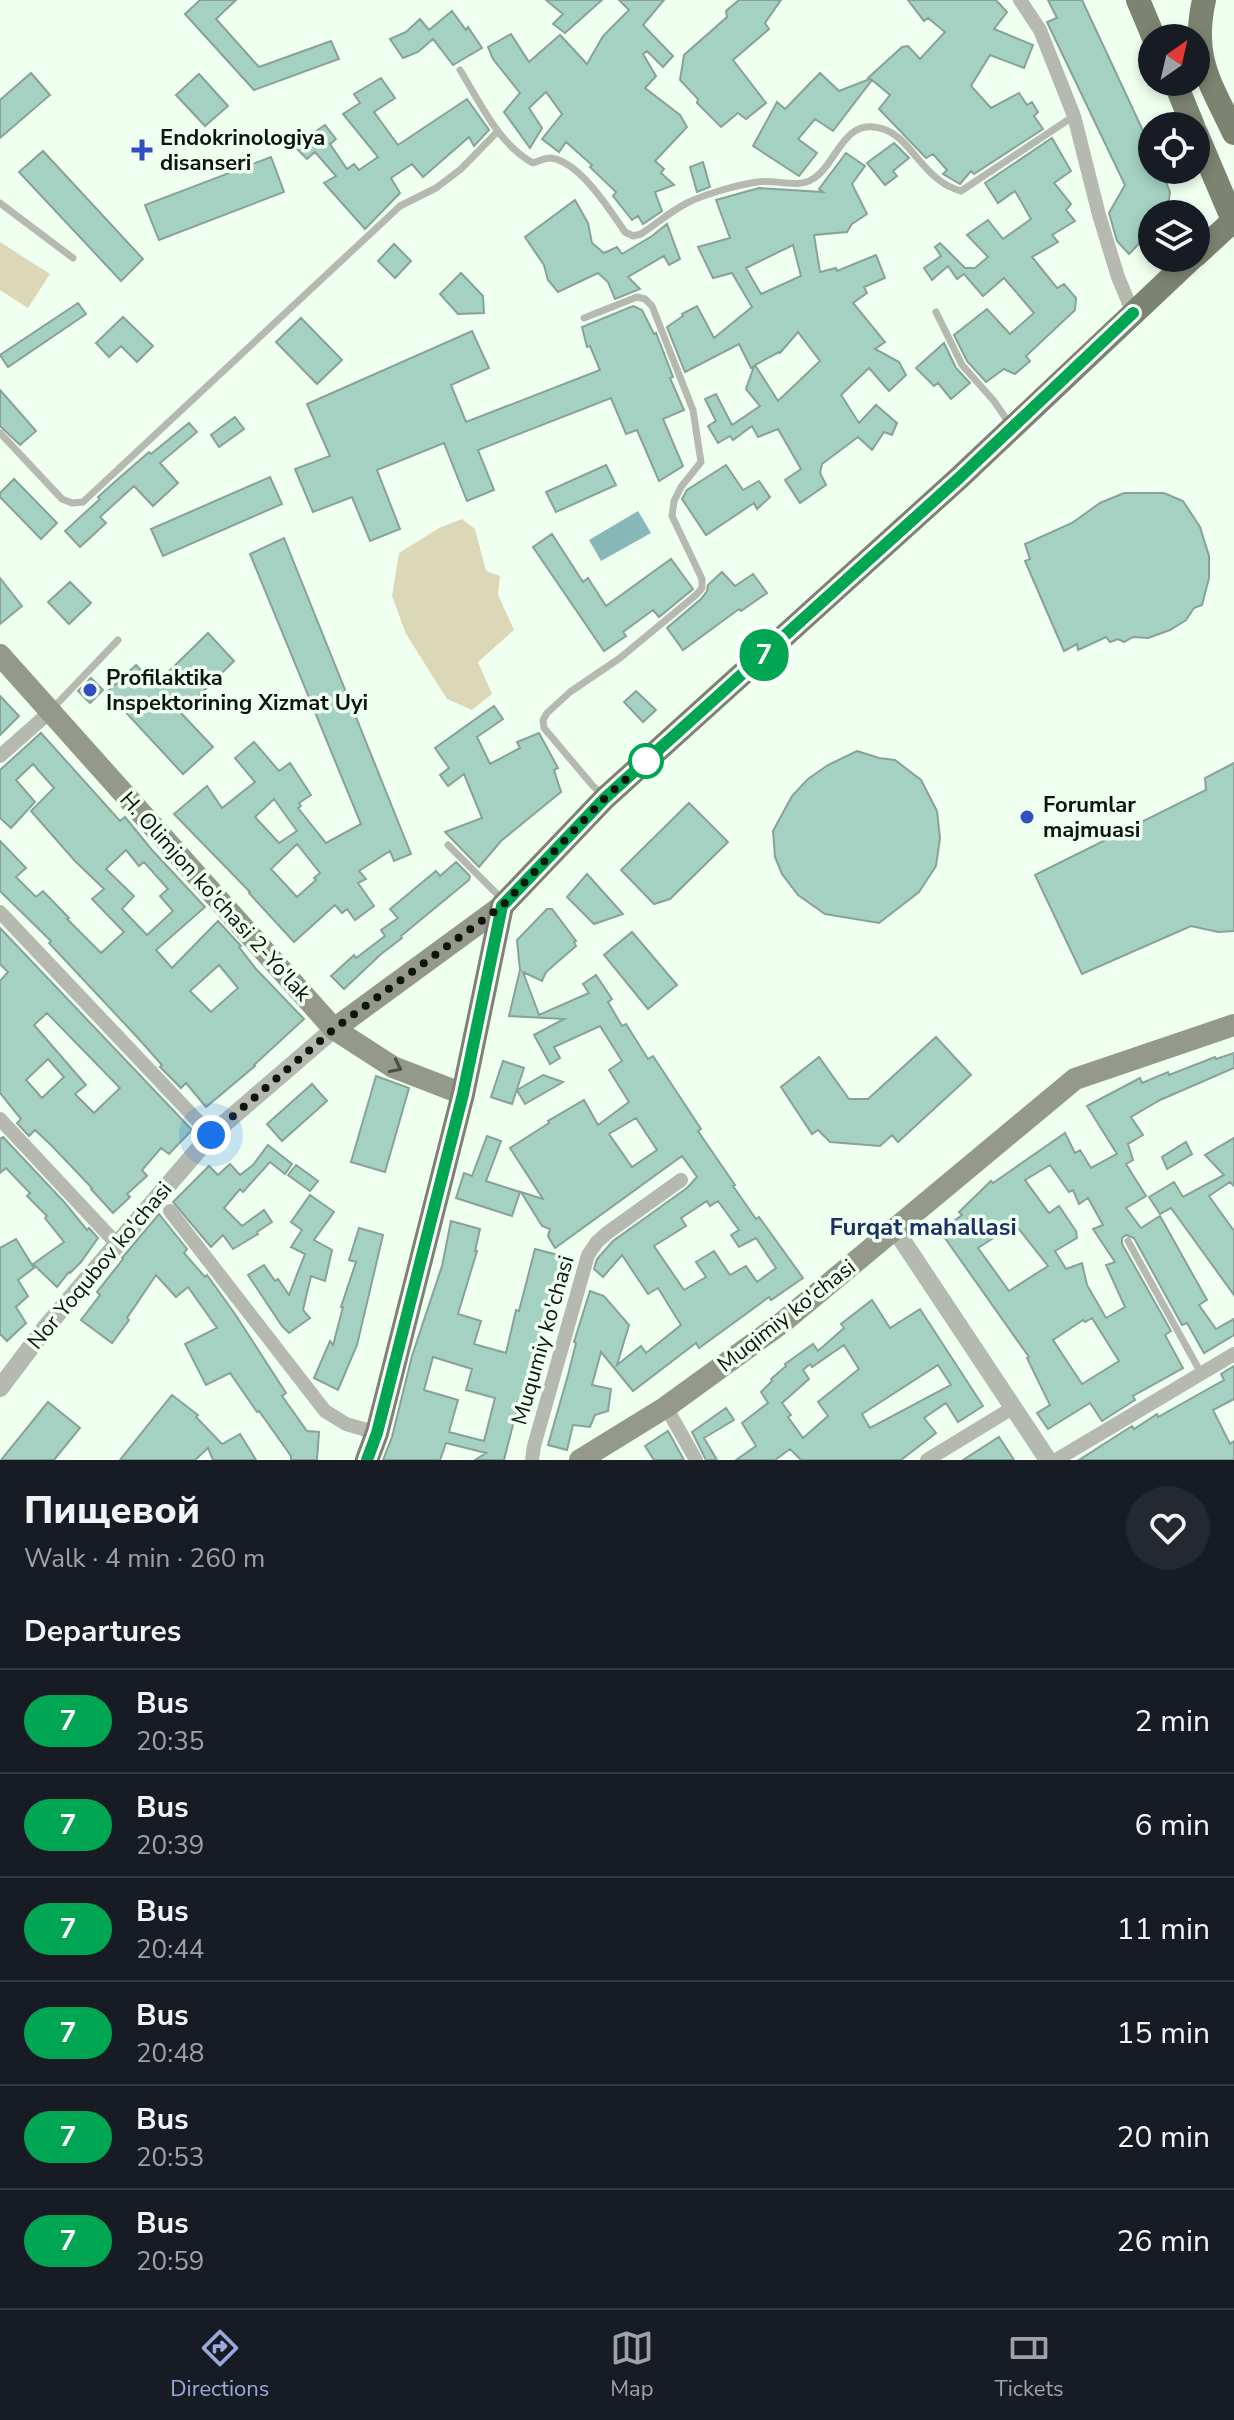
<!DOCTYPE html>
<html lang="en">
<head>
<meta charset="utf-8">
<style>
	:root { --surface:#171b24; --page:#242831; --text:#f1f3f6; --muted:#9ea1a6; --line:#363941; --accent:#9ba9de }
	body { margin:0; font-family:"Nunito Sans",sans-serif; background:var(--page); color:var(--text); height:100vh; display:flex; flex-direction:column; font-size:30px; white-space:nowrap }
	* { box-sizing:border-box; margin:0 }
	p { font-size:26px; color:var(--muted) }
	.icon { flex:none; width:44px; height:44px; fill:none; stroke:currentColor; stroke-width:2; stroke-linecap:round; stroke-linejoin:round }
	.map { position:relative; height:1460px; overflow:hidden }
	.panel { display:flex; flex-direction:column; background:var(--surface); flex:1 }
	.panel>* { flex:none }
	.badge { padding:0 16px; border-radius:26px; font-size:28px; line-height:52px }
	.needle { width:52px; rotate:34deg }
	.fabs { position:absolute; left:1138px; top:24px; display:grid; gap:16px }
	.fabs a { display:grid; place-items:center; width:72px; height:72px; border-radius:50%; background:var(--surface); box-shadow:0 4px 12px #0003; font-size:40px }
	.you { position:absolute; width:40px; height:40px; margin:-20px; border:6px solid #fff; border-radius:50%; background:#1a73e8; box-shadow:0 0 0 12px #1a73e833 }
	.map>.badge { position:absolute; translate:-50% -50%; box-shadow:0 0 0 4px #fff }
	h2 { padding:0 24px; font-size:30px; line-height:72px }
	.round { display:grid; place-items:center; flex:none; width:84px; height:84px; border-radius:42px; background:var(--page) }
	.headline { display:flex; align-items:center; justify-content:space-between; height:136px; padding:0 24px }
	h1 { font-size:38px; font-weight:800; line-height:60px }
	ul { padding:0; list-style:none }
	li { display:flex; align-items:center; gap:24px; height:104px; padding:0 24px; border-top:2px solid var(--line) }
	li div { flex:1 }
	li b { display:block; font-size:30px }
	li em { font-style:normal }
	li .badge { min-width:88px; font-weight:700; text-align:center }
	.menu { display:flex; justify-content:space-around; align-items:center; height:112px; border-top:2px solid var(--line); background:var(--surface); font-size:22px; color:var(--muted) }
	.menu a { display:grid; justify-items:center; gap:4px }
	.menu .selected { color:var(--accent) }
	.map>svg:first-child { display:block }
</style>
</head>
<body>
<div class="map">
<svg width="1234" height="1460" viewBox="0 0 1234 1460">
	<rect width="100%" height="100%" fill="#effff0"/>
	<path fill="#dcd7b7" d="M0,242L50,274L28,308L0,290Z
		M462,519L475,529L486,571L500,576L498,595L514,630L478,662L492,694L472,710L447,699L406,634L392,596L399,553L439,528Z"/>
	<path fill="#87b7b7" d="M638,511L651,533L601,561L589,540Z"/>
	<path fill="#a5d1c2" stroke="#88a299" stroke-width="2" fill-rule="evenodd" d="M200,0H236L216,19L259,67L331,41L339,59L254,90L185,14Z
		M546,0H602L565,33L553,24L563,14Z
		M619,0H664L643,25L673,56L663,67L647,51L643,54L656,76L645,88L680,115L687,127L655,161L664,169L661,173L674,185L655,192L662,211L643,224L638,216L632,220L613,196L616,192L590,167L592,165L566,142L559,152L542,139L562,114L546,92L529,108L542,128L530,148L504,112L520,93L493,59L488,47L511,34L529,62L560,35L587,64L603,36L629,10Z
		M739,0H781L765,23L769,29L733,60L766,103L746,119L738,113L721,127L697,103L698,99L680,80L684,55L727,17L726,11Z
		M908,0H996L1007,12L994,29L1033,45L1024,68L990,55L971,86L991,108L1019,93L1027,105L1032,102L1038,112L1034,116L1043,129L974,174L971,171L960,184L943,174L947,170L933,154L926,158L879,109L890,95L872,80L833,131L815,119L798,139L817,153L799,176L753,146L777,102L785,109L820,73L839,91L870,79L868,78L902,47L908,46L920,59L945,32L928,18L924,21Z
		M1048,0H1082L1152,150V170H1161L1170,192L1167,214H1152V230L1129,254L1117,241L1109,213L1125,185L1047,22L1057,18Z
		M452,11L466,30L468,27L482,48L453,65L433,39L418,52L403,58L390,39L406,32L420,19L429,30Z
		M31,73L50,95L0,138V100Z
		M199,74L228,106L205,126L176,95Z
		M381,78L395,98L374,112L398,145L467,99L489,130L474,146L469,137L423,177L412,164L391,178L400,193L365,229L324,183L336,176L315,152L307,159L294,146L325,125L336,139L330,144L347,169L354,164L359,170L378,157L343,114L360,103L354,94Z
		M1052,138L1071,171L1054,183L1071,204L1066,210L1075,221L1052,235L1058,242L1032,257L1057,288L1064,284L1076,298L1075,310L1026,356L1030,361L1015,374L1004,369L986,382L967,361L954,335L987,309L1010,334L1034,313L1004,278L983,296L964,274L957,279L948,266L932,280L924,268L941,256L935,247L940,243L965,268H975L988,257L967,235L988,220L1003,239L1031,219L1015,191L998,203L985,183Z
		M894,143L909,158L893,171L897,176L885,185L867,163Z
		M43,151L143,259L121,281L19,172Z
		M846,153L865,166L852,184L867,214L852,224L847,232L814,235L820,272L836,268L837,271L876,255L885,278L864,287L867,293L853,303L885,342L875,349L899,362L906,375L889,391L869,368L841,395L859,423L876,405L897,423L892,435L884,432L872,450L858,437L822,464L820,473L826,485L800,503L785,480L801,469L778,429L758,437L752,426L733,440L730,436L718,443L708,426L716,421L705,399L716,394L732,425L760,406L746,389L754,366L751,368L739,344L685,372L667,327L683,316L682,314L697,306L714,338L752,307L732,273L713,278L698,247L730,238L716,200L759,188L823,192L819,189ZM793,245L801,276L761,294L746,268ZM798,332L820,361L778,401L755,365L779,352L780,353Z
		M271,157L284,192L159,240L145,205Z
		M703,162L710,187L697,192L690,167Z
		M575,200L588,223L592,243L604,253L617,247L622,254L652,236L667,224L680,259L669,265L664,256L628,277L640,289L615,299L608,282L598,273L558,292L548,280L544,265L525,237Z
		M394,244L411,261L395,278L378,261Z
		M461,273L483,296L484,313L458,314L440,294Z
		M78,303L86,314L8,367L0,355Z
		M633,306L642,310L654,334L656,333L673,377L670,378L684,410L663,419L683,466L659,481L637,430L626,434L611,398L478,450L494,490L467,501L444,443L377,470L400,529L370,541L352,497L313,512L295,469L330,456L307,404L472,331L489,368L451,385L466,422L600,370L590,346L587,347L582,327Z
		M123,317L153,346L137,362L121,346L109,357L96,343Z
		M301,318L342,360L317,384L276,342Z
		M944,343L956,368L970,383L951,399L938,383L934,386L916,368Z
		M0,390L36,431L20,445L0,426Z
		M235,417L244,429L219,447L211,435Z
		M189,423L197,432L160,463L178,483L153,506L134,486L100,517L106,523L80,547L65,531L100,499L98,497L118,479L149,452L151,454Z
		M606,465L616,485L556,512L546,492Z
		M726,465L743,490L759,481L770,497L757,509L754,503L706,535L682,499L687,490Z
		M270,477L282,504L163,556L151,529Z
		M14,479L57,523L41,539L0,497V493Z
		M1124,493H1164L1183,501L1200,527L1209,556V578L1202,605L1194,608L1186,620L1170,630L1148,638L1133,637L1124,642L1118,639L1110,642L1106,637L1078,650L1077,644L1064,651L1025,561L1030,559L1025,544L1072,523L1100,503Z
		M552,534L583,582L588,578L606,606L671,559L693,589L659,617L653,610L623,632L626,636L604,651L533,547Z
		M284,538L411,854L394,861L390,851L359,871L366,879L358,883L374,906L355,920L347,909L342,913L335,905L294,942L249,893L250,892L174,814L207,786L222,808L255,782L235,758L254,742L279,771L290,763L311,795L299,803L301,806L298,808L326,843L361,824L250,554ZM274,799L297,831L279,843L255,817ZM297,844L320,873L314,878L316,880L297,897L271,869Z
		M722,572L735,586L753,574L767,593L741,611L739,609L683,650L667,628L701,599L707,591L708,585Z
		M0,578L22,606L0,624Z
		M70,582L91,603L69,624L48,602Z
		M208,633L234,661L181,713L213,747L183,774L107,692L136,665L155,685Z
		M91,678L103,690L90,703L78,691Z
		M636,691L656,710L643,722L624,702Z
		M0,696L19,716L0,735Z
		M494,706L503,719L477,737L490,764L520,748L517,742L539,733L558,768L554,770L561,792L501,841L479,867L445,832L482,818L464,774L448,786L440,775L449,768L435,748Z
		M41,733L120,821L125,817L152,850L205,907L156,950L172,968L218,921L241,946L239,947L256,969L304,1019L254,1065L255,1066L206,1107L186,1083L181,1088L160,1067L162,1065L138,1038L49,943L51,941L0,891V841L26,868L16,877L36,897L43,891L69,918L67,919L101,953L124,932L92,899L104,889L75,861L31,811L54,788L33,764L16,780L35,802L11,828L0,818V770ZM126,850L139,866L144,862L168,889L160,896L173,911L147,935L122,909L134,896L106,869ZM219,965L238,988L211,1012L190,991Z
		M857,751L879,758L895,760L921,780L937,811L940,838L936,866L919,892L879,923L825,914L798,895L782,874L775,857L773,831L792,796L808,779L828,765Z
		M1234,763V931L1218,932L1191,926L1082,974L1035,875L1206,790L1205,778Z
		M689,803L728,842L670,899L654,904L621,870Z
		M456,862L470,876L469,880L401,936L402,938L380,955L344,989L331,976L354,955L356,958L385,936L381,930L398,918L390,909L436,871L440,876Z
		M587,874L623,914L594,924L567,897Z
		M547,909H552L576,941L574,942L576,946L546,972L542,981L523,972L539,1015L589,993L583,984L596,975L612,999L608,1002L622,1026L626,1024L648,1059L653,1056L701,1129L698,1131L735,1185L733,1186L756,1219L759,1217L803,1278L771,1300L769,1297L699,1348L696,1343L633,1391L601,1352L592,1385L611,1389L608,1411L595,1415L590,1427L573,1425L567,1450L548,1445L568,1375L576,1343L574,1342L590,1291L604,1296L629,1325L617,1365L641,1346L646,1353L681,1325L658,1288L648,1294L622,1255L603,1277L594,1269L597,1259L613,1241L687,1188L697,1177L682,1156L555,1248L548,1236L550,1229L542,1226L521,1192L543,1199L510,1148L549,1123L548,1121L584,1100L598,1125L629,1102L609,1070L622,1061L600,1026L554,1047L560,1058L550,1064L534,1035L564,1019L509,1016L520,970L517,940ZM636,1118L657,1150L632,1167L609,1134ZM707,1201L710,1206L718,1201L739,1230L731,1235L739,1247L756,1238L776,1268L757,1282L746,1266L730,1275L714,1251L696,1262L706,1277L684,1290L654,1246L686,1226L681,1218Z
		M0,928L192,1130L169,1154L161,1148L142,1170L147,1176L127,1194L130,1197L113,1213L91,1189L92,1188L51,1145L35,1130L29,1136L17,1123L21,1119L0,1093V981L8,972L0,964ZM47,1013L120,1088L94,1113L75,1094L86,1085L34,1025ZM48,1059L64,1077L42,1098L26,1080Z
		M632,932L677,985L648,1009L604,955Z
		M936,1037L971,1075L898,1142L892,1135L880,1146L830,1142L818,1130L812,1134L781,1087L819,1057L849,1099H868Z
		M1234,1053V1068L1160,1100L1131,1117L1143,1135L1128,1144L1133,1160L1126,1164L1146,1196L1126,1208L1141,1228L1160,1216L1207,1300L1199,1305L1216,1329L1234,1319V1335L1204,1353L1187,1323L1182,1325L1134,1238L1126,1235L1122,1238V1244L1171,1331L1165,1335L1183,1368L1133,1396L1135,1400L1102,1421L1090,1403L1048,1429L1037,1413L1050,1405L1027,1358L1029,1357L940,1231L962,1215L959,1212L991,1181L993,1183L1065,1133L1075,1153L1080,1150L1091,1168L1117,1154L1087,1106L1140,1078L1142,1083L1168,1072L1169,1075L1215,1057L1216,1059ZM1050,1165L1069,1192L1073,1190L1079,1204L1088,1198L1103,1225L1093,1229L1115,1262L1106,1265L1125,1307L1106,1318L1087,1285L1082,1263L1066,1269L1055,1251L1077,1238L1076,1231L1059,1206L1049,1213L1025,1180ZM1015,1224L1048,1266L1009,1291L978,1248ZM1092,1318L1119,1361L1082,1384L1053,1340L1083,1320L1085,1322Z
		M503,1061L524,1068L512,1104L491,1097Z
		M543,1075L563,1082L525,1104L517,1090Z
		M376,1076L409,1088L385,1172L351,1162Z
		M312,1084L327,1101L282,1141L267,1124Z
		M487,1136L501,1141L486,1181L520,1192L512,1216L456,1198L464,1173L472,1176Z
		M3,1137L65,1203L87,1230L89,1228L98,1238L81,1262L70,1273L69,1272L57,1287L33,1264L64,1242L45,1218L47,1216L27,1196L30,1193L6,1168L0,1173V1139Z
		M1234,1138V1186L1230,1182L1209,1196L1234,1231V1295L1171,1208L1160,1214L1149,1197L1174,1182L1183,1197L1224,1175L1205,1155Z
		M1186,1142L1192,1154L1167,1169L1162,1157Z
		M268,1145L292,1164L285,1174L270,1162L243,1192L240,1189L224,1208L242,1226L264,1210L272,1222L257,1232L258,1234L233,1249L223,1235L211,1247L173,1202L209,1166L218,1175L230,1164L240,1175L253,1165Z
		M296,1165L318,1181L310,1191L288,1175Z
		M310,1195L334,1212L314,1240L332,1250L325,1281L311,1276L303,1310L310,1318L289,1333L282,1326L248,1275L264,1265L275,1281L278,1279L289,1295L305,1254L291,1247L302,1230L291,1222Z
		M159,1214L187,1249L184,1253L205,1277L207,1275L235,1314L286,1393L282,1396L307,1431L319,1432L317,1460H291V1456L259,1411L257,1412L230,1373L206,1385L185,1344L217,1328L188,1287L176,1297L156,1275L127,1318L129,1320L112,1343L81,1320L100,1295L97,1292L123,1259L122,1258Z
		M451,1221L480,1229L475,1251H477L458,1314L481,1321L474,1344L506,1353L516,1310L519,1311L535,1249L566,1257L552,1310H546L538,1346L521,1406L518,1405L504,1460H475L486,1453L446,1443L440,1460H383L392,1437L412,1356L442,1266ZM433,1357L472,1369L466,1390L495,1398L484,1441L449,1432L458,1400L424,1390Z
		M359,1228L383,1235L357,1345L338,1390L314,1378L330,1341L333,1345L343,1307H341L356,1262L349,1260Z
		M16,1239L34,1268L18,1280L28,1296L16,1307L26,1323L7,1341L0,1334V1248Z
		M872,1300L890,1328L920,1309L983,1406L958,1422L946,1403L924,1418L936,1433L901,1460H801L790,1449L775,1460H736L756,1446L742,1423L768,1403L761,1392L772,1381L771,1379L786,1366L785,1364L813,1344L818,1351L844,1328L841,1324ZM844,1345L859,1369L818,1402L828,1416L803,1438L788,1417L791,1415L782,1403L809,1379L803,1370L810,1364L812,1367ZM938,1365L951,1385L870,1428L862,1414Z
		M1234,1366V1399L1213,1410L1230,1444L1234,1441V1460H1079L1132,1426L1134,1429L1157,1414L1158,1417L1224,1380L1221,1374Z
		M172,1395L198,1415L196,1417L222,1444L240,1434L256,1460H213L208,1448L195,1460H120Z
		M48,1402L80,1428L54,1460H1Z
		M726,1408L734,1420L704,1438L717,1460H706L692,1432Z
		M668,1431L684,1460H654L645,1446Z
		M999,1437L1014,1460H963Z"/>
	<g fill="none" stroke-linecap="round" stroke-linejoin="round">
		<path stroke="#b5b9af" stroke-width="7" d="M460,70C480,102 498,144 533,163C539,161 544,158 551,158C580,162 609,209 625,232L633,236L641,234C656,224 671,211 687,203C705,194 737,185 757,182C773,179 797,188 811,180C838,166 842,113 886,130C913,141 924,181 961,191L1074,116
			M0,203L73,258
			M936,312L962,365L994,401L1011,426
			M584,318L637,297L645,299L652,306L693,410L701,462L681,487L674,501L672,516L702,579V588L696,595L620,658L570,692L547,713L543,720L544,728L593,786L604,796
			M0,433L62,499L72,503L83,502L400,206L436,188L461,169L498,131
			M52,709L118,640
			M448,845L503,900
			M1128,1241L1201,1373"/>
		<path stroke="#b5b9af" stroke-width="14" d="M1020,0L1040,30L1074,116L1099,215L1118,277L1133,313
			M0,756L51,711
			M0,912L211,1135
			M0,1119L117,1244
			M170,1211L325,1411L346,1424L377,1433
			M666,1407L696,1460
			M532,1460L534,1446L588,1255L597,1242L607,1233L681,1180
			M927,1460L1014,1407
			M1056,1460L1234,1354"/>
		<path stroke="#b5b9af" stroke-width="18" d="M894,1228L1048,1460
			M0,1388L46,1327L211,1135L334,1029"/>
		<path stroke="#94998b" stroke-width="22" d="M0,655L334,1029L393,1067L463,1094
			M334,1029L502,906
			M580,1460L666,1407L783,1322L1075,1079L1234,1025"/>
		<path stroke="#7c8371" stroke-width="24" d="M1138,0L1154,38
			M1204,0C1191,58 1210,82 1234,133
			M1175,82L1193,126
			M1196,133L1233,220
			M1196,255L1234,220
			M367,1460L377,1433L463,1094L502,906L605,798L959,478L1192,258"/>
	</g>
	<defs><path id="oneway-chevron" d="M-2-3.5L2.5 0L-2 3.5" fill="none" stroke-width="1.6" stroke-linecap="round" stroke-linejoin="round" transform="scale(2)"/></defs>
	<use stroke="#4a5047" href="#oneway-chevron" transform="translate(396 1067) rotate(26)"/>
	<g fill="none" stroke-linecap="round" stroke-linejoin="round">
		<defs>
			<path id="line" d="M367,1460L377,1433L463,1094L502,906L605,798L959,478L1133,313"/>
		</defs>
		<use href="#line" stroke="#fff" stroke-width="18"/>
		<use href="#line" stroke="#00a651" stroke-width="12"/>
		<path stroke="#0e150f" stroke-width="8" stroke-dasharray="0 14.4" d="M211,1135L334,1029L502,906L605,798L651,757L646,761"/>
	</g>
	<g fill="#324fc0" stroke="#effff0" stroke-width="3">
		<path d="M138 138h8v8h8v8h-8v8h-8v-8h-8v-8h8z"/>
		<circle cx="90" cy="690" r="8"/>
		<circle cx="1027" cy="817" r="8"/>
	</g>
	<circle fill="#fff" stroke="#00a651" stroke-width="4" cx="646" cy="761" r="16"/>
	<g text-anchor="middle" stroke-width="7" stroke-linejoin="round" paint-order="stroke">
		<g font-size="22" font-weight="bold" fill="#0e150f" stroke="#effff0" text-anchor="start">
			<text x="160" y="145">Endokrinologiya<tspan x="160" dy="25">disanseri</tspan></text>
			<text x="106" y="685">Profilaktika<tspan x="106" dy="25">Inspektorining Xizmat Uyi</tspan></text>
			<text x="1043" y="812">Forumlar<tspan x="1043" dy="25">majmuasi</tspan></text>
		</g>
		<g font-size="22" fill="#0e150f" stroke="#effff0">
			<text transform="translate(216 896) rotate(48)" y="8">H. Olimjon ko'chasi 2-Yo'lak</text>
			<text transform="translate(99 1265) rotate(-50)" y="8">Nor Yoqubov ko'chasi</text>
			<text transform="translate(786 1315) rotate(-38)" y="8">Muqimiy ko'chasi</text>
			<text transform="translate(542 1340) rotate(-74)" y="8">Muqumiy ko'chasi</text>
		</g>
		<g font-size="24" font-weight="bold" fill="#1d2e65" stroke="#effff0">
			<text x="923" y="1235">Furqat mahallasi</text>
		</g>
	</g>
</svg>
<div class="fabs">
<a><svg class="needle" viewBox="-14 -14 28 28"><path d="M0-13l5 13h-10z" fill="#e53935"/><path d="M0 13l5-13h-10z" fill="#9ea1a6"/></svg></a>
<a><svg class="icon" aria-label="locate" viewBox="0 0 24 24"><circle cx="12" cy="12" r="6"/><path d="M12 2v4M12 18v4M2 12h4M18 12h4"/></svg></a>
<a><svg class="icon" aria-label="layers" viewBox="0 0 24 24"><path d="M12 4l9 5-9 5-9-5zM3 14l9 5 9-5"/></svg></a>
</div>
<div class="you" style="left:211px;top:1135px"></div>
<b class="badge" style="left:764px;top:655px;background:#00a651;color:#fff">7</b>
</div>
<section class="panel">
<div class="headline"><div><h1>Пищевой</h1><p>Walk · 4 min · 260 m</p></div><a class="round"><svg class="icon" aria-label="heart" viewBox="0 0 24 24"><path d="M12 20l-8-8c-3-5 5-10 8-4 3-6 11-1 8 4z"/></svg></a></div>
<h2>Departures</h2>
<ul>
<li><span class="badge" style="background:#00a651;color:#fff">7</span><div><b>Bus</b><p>20:35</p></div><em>2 min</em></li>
<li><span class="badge" style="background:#00a651;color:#fff">7</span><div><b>Bus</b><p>20:39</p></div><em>6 min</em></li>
<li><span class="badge" style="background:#00a651;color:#fff">7</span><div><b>Bus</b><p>20:44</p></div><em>11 min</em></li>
<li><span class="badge" style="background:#00a651;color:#fff">7</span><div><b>Bus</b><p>20:48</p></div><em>15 min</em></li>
<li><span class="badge" style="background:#00a651;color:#fff">7</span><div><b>Bus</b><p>20:53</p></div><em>20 min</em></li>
<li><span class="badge" style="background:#00a651;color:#fff">7</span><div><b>Bus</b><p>20:59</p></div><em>26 min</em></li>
</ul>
</section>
<nav class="menu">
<a class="selected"><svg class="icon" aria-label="directions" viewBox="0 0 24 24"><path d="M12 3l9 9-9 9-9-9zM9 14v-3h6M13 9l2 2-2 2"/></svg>Directions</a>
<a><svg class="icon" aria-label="map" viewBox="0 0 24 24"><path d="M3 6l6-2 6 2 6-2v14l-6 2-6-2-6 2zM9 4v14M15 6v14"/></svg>Map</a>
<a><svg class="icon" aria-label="tickets" viewBox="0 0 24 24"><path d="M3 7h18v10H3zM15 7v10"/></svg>Tickets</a>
</nav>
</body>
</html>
